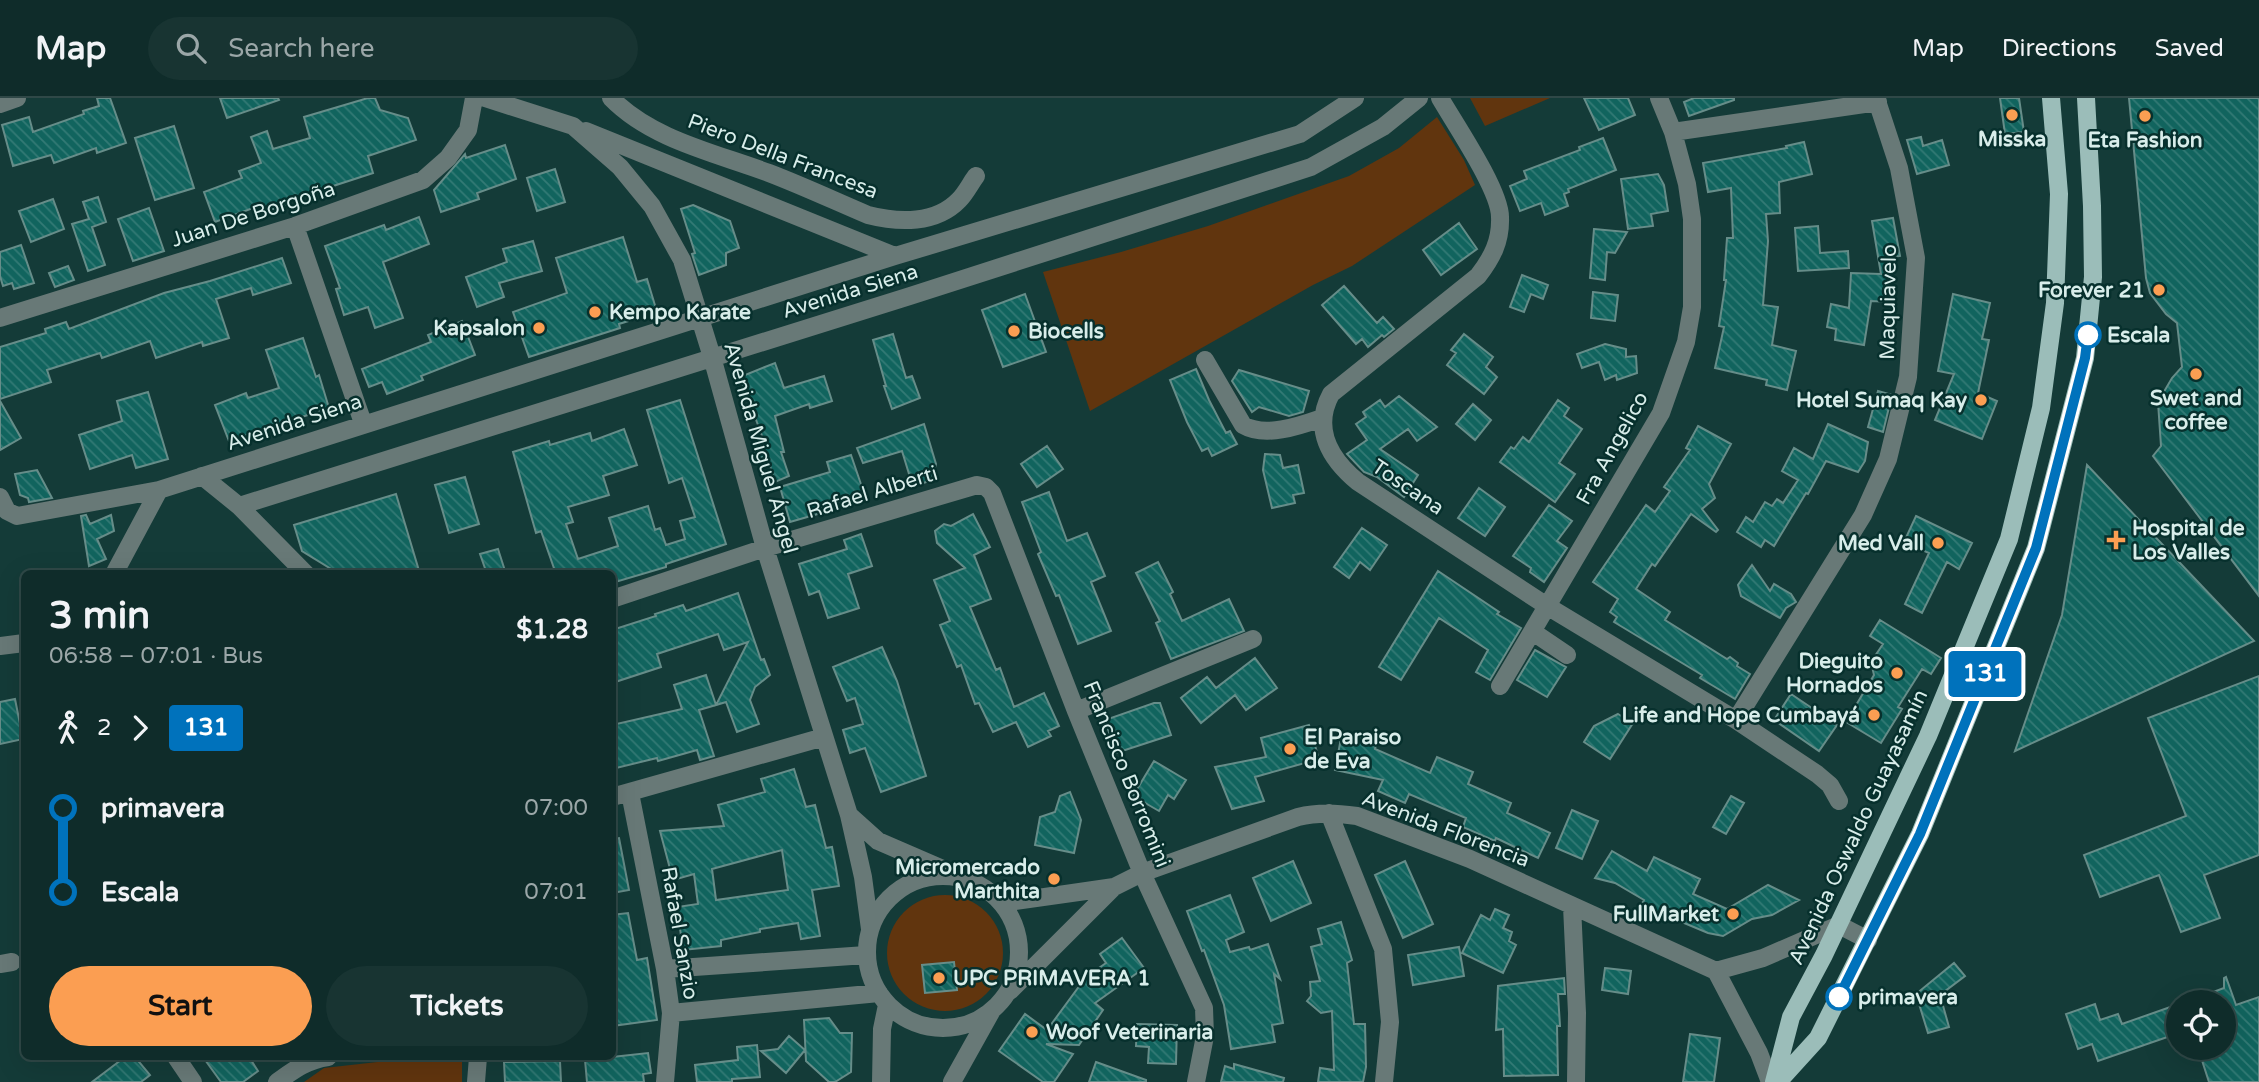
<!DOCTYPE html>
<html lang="en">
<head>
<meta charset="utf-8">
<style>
	:root { --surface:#0f2c2a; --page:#183432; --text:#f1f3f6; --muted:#9ba7a8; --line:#2f4847; --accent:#fb9e52 }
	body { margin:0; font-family:"Varela Round",sans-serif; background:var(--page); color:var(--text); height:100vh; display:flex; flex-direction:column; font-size:26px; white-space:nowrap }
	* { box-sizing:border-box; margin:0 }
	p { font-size:23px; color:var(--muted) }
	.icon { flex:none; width:38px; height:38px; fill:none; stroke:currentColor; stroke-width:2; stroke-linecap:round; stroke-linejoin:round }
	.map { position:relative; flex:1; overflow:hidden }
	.side { position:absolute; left:21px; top:472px; width:595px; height:490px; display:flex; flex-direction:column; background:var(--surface); border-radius:10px; box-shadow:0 7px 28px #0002,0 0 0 2px var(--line) }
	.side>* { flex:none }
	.badge { padding:0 14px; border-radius:5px; font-size:24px; line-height:46px }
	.fabs { position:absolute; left:2166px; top:892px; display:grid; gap:14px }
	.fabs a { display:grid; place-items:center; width:70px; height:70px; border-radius:50%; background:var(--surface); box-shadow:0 7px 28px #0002,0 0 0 2px var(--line); font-size:35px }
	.map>.badge { position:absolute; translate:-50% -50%; box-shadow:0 0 0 4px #fff }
	.legs { display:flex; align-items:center; gap:10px; height:77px; padding:0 28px; font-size:23px }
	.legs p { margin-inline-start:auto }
	.overview { display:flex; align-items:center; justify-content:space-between; height:119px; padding:0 28px }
	h1 { font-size:38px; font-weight:700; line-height:52px }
	.primary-button { display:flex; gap:14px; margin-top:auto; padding:14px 28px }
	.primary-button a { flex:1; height:80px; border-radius:42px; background:var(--accent); color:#111; font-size:28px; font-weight:700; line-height:80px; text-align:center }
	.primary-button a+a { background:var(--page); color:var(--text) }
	ul { padding:0 28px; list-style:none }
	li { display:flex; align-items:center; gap:24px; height:84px; font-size:26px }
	li i { display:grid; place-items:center; width:10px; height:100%; margin:0 9px; background:currentColor }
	li i::after { content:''; width:18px; height:18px; margin:-9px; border:5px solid; border-radius:50%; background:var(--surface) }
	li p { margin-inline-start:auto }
	li:first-child i { background:linear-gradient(#0000 50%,currentColor 0) }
	li:last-child i { background:linear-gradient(currentColor 50%,#0000 0) }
	header { display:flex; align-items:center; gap:42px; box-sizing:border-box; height:98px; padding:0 35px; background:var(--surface); border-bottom:2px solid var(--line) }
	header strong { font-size:33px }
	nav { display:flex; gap:38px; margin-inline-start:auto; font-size:24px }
	.search { width:490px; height:63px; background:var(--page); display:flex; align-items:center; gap:18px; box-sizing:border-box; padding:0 24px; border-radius:38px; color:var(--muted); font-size:26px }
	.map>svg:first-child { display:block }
</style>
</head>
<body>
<header>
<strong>Map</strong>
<div class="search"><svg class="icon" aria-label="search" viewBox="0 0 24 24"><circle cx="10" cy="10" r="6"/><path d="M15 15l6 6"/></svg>Search here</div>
<nav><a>Map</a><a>Directions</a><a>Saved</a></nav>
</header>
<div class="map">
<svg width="2259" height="984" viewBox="0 0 2259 984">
	<defs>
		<pattern id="building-back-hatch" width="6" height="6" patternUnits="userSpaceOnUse" patternTransform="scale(1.75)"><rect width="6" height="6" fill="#11645e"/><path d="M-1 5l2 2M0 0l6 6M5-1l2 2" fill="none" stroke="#337a75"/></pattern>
	</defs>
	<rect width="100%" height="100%" fill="#143b38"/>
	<path fill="#61350e" d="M1470,0H1550L1485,28Z
		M1437,19L1464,62L1475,87L1352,168L1313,187L1090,313L1043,174L1121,154L1208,128L1349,78L1399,50Z
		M887 855a58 58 0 1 1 116 0a58 58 0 1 1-116 0Z
		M422,959H462V984H304L324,970Z"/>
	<path fill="url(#building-back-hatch)" stroke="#668d89" stroke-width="2" fill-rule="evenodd" d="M97,0H110L126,45L97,55L96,50L54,65L51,57L13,68L2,27L29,19L33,34L84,16L83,13L99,8Z
		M220,0H278L279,2L227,20Z
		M368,0H375L380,12L408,20L416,42L368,58L373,75L284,104L285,107L256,117L253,110L215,124L204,94L242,80L239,73L261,65L251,39L267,33L273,51L310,40L304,19Z
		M1584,0H1628L1635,17L1599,32Z
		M1694,0H1734V2L1689,18L1684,4Z
		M2000,0H2019L2024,34L2005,36Z
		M2129,0H2259V498L2153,358L2161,348L2158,304L2172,280L2182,269L2177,225L2166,216L2150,195L2146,180Z
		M174,28L194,90L155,102L135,40Z
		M1921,39L1923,48L1942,42L1949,67L1917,76L1907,42Z
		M1603,40L1616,72L1568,91L1569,94L1564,96L1568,108L1545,117L1541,105L1520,113L1510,88L1527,81L1524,73L1580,52L1579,49Z
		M1804,44L1812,76L1779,84L1780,115L1766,116L1768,143L1763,207L1778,209L1772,247L1796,253L1787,292L1766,287L1767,282L1715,270L1724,229L1719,228L1726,182H1724L1727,140H1733L1731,90L1708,94L1703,65L1787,50L1786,48Z
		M505,47L516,81L477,95L479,101L441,114L434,92L465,56L466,60Z
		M555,71L565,104L537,113L527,80Z
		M1658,76L1664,87L1668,113L1651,116L1653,128L1628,131L1621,81Z
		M98,99L106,124L92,129L105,167L88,173L72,126L89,121L83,104Z
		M53,101L64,131L31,144L19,113Z
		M693,107L730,123L739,150L726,155V167L699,177L692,156L695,155L681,111Z
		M149,110L164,153L133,163L118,121Z
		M419,119L429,146L383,164L403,220L375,230L368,209L344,217L336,191L340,190L325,148L384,127L386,132Z
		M1893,120L1900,158L1892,159L1890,204L1871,203L1864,247L1835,242L1836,231L1827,229L1831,206L1849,210L1851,175L1881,176L1872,123Z
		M1459,125L1477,151L1441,177L1423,152Z
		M1818,128L1820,155L1848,153L1849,170L1798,173L1795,130Z
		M1594,131L1627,134L1615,155L1607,154L1605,182L1590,180Z
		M623,139L637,184L647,181L657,214L619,226L620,230L529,259L513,214L567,195L556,160Z
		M533,143L542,173L499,185L504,199L477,209L466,179L507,164L503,151Z
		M21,147L34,185L14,191L12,185L3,188L0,178V154Z
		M282,160L291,185L253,197L251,190L216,201L229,240L203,248L202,244L156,260L150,243L102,260L100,255L47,272L51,284L0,301V249L46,235L45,231L66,224L69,231L164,195L210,183Z
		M68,168L74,182L55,189L49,175Z
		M1522,177L1548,187L1543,201L1531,196L1524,214L1510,209Z
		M1344,188L1377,225L1383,219L1394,231L1384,239L1382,237L1368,249L1362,241L1356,246L1322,207Z
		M1593,194L1618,197L1615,223L1591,220Z
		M1025,196L1046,254L1003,269L982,212Z
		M1953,196L1990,205L1982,241L1989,242L1978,295L1997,303L1982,341L1935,322L1954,276L1938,273Z
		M462,223L475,257L421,278L423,282L387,296L382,284L369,289L362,271L431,244L428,237Z
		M893,236L906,280L912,278L920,300L892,311L884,288H886L873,242Z
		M1464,236L1493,259L1486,269L1497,279L1484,296L1447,267L1456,255L1451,252Z
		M303,240L316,279L319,277L329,310L229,343L215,307L246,295L248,300L279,290L266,252Z
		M1605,246L1626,251V259L1636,258L1637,275L1617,282L1616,277L1605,282L1599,264L1582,270L1577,256Z
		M775,265L784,290L824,278L832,303L810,310L809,306L775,318L784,354H781L789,378L775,384L767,358L757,361L753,346L764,343L740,279Z
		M1196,271L1209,302L1226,335L1230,333L1237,346L1212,358L1208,350L1202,353L1187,324L1170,282Z
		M1239,272L1309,293L1303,314L1289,318L1259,309L1252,314L1232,283Z
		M1878,293L1892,297L1883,334L1868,329Z
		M148,294L168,361L136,370L132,357L90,371L79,337L122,323L117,303Z
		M1399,298L1437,329L1417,343L1408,331L1380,351L1418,377L1404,399L1377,379L1364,374L1347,356L1367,342L1356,326L1366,319L1363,314L1380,302L1385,309Z
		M680,302L726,446L666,466V469L612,485V476H556L541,433L536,435L513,354L549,343L550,347L590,335L592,343L624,331L637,367L603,378L609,397L568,409L573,424L566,426L578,461L618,448L609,420L648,408L655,432L660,430L666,447L685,441L680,423L695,419L682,380L669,385L647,312Z
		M1558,302L1569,310L1564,318L1582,331L1559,365L1575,376L1555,404L1500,364L1511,349L1514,351L1523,339L1529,344Z
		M0,303L21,340L0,352Z
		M1473,306L1491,322L1475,342L1456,326Z
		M924,326L936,366L932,380L926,384L913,389L902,353L863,365L857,350Z
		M1828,326L1868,344L1865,363L1858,374L1826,363L1808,396L1806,395L1774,448L1765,442L1761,449L1737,434L1746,419L1753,424L1765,404L1772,408L1777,401L1783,405L1798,382L1782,373L1794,350L1813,361Z
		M1698,328L1731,346L1709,386L1715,400L1702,411L1718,432L1716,434L1691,416L1655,468L1652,466L1636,491L1670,514L1665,522L1727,561L1730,559L1738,565L1737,568L1750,576L1735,601L1700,580L1702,577L1614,524L1617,519L1610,514L1618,501L1593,484L1646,407L1655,414L1670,393L1664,389L1690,352L1686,350Z
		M1047,348L1063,371L1037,389L1021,366Z
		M1265,356L1280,357L1283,370L1298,367L1304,395L1293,397L1295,405L1272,410L1263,372Z
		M851,357L864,395L819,410L821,415L790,424L780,389L830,374L827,364Z
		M2087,367L2254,543L2015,653L2062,517Z
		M37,372L52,400L29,404L28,400L20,397L15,376Z
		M465,379L479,426L449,435L435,387Z
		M1479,390L1505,409L1485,438L1458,420Z
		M1049,394L1067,443L1087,435L1105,478L1091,484L1111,533L1078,546L1059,497L1056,498L1038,456L1041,454L1022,404Z
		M396,396L420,476H333L331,471L302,453L294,427Z
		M1549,407L1572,423L1557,443L1567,450L1544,484L1530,474L1531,470L1513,458Z
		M973,416L990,449L974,457L991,501L970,509L996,572L1000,570L1014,609L1044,595L1059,628L1048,633L1051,638L1028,649L1016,624L993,634L979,605L975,606L961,567L957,569L940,527L950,523L934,482L965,470L937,445L935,433L944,426L951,428Z
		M86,417L90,426L111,417L114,433L97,441L106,461L89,468L81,418Z
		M1916,418L1972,445L1959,471L1947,464L1922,515L1905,506L1929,455L1904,444Z
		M1362,430L1387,447L1370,472L1360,464L1349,480L1334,469Z
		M861,436L872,468L848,476L859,510L828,520L819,493L809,497L799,466L847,451L844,442Z
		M498,451L506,476H487L480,456Z
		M1158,464L1173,494L1170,496L1182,523L1229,501L1244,533L1171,561L1156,525L1160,523L1136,475Z
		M1752,467L1770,493L1774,486L1791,496L1796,504L1786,510L1780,520L1741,498L1738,487Z
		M1438,473L1499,514L1497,516L1521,530L1490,582L1476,574L1488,552L1439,520L1401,582L1379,569Z
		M738,495L761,562L764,561L770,577L755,589L750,602L759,626L737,634L726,604L716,607L748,544L724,552L718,536L657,556L661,569L612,585V532L656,518L655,516L683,507L686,513Z
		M1880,522L1941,560L1931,576L1922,571L1898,609L1902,611L1881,645L1846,624L1874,577L1871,564L1883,546L1870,538Z
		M882,549L897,583L926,678L881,694L865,650L850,655L843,632L863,626L855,600L847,603L833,569Z
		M1535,552L1566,569L1547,599L1517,582Z
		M1255,560L1277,590L1246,612L1235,597L1201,625L1181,600L1207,579L1216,590Z
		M706,577L716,607L699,612L714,658L700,662L697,652L658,663L657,660L612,671V627L682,611L674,587Z
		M2259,578V757L2204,777L2220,820L2181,834L2159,777L2100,799L2084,757L2186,718L2148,620Z
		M1791,596L1837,627L1819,653L1774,622Z
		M15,601L23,641L0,646V604Z
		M1154,605H1160L1171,637L1116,655L1105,622Z
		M1618,616L1633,625L1610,661L1584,644L1594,628Z
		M1309,627L1319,661L1255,679L1264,703L1232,711L1215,669L1266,659L1261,640Z
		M1342,635L1377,642L1375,651L1430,675L1437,659L1473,674L1468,686L1511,705L1507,715L1550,735L1538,760L1496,740L1495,743L1463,729L1466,720L1409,696L1405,705L1378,693L1383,682L1335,672Z
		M1154,663L1186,682L1174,701L1168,697L1159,713L1133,698Z
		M794,671L806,709L815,707L826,750L832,749L836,770L839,788L812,792L820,838L801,841L798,825L760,831V834L721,842V848L683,852L677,809L698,806L694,776L673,782L660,733L724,728L718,707L765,694L761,681ZM782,752L788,792L716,802L712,771Z
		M1070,694L1081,722L1074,755L1035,747L1040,719L1055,714L1060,698Z
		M1731,698L1744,705L1726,736L1713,729Z
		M1572,712L1598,723L1582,761L1556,750Z
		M619,740L629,792L612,795V741Z
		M1612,753L1647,773L1654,759L1700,781L1693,796L1727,811L1768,787L1799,802L1772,817L1752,821L1723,838L1708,835L1641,807L1644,802L1615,785L1595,780Z
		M1293,763L1311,805L1271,823L1253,780Z
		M1405,763L1433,826L1403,840L1375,777Z
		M1230,797L1244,834L1226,842L1230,854L1249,849L1250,852L1268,846L1280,881L1274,876L1283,925L1272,927L1275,944L1231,951L1224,907L1204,852L1202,853L1187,813Z
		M1495,811L1509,817L1503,830L1512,834L1509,843L1516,847L1503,875L1462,855L1481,817L1490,822Z
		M628,815L637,862L647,860L657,922L612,928V817Z
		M1341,824L1352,862L1347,865L1354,926H1365L1366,969L1363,984H1318L1320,970L1334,972L1332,913L1321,915L1307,903L1311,898L1310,884L1320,883L1311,849L1322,846L1318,831Z
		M1122,840L1144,870L1095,905L1103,912L1079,947L1046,946L1073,956L1054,984H1043L999,953L1025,916L1047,932L1086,879L1106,865L1100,856Z
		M1459,849L1464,878L1413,887L1408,857Z
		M954,864L957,892L925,895L922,867Z
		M1954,865L1965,878L1940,897L1949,929L1928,935L1916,896Z
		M1605,870L1631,873L1628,896L1602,892Z
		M2226,879L2236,907L2259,899V984H2209L2198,950H2224V905H2190L2189,903L2224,890V880Z
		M1564,880L1565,896H1558L1560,928H1557L1558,977L1504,978L1503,931L1496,932L1498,888Z
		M2095,906L2100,922L2118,916L2122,926L2179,906V935L2098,963L2092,946L2078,951L2066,916Z
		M829,920L840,935H852L851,974L835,984H829L806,963L804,922Z
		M1137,926L1177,927L1176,966L1148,965L1149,949L1136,948Z
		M1690,936L1720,940L1714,984H1683Z
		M789,938L805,952L786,975L761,953L778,951Z
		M757,947L760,979L732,981V984H697L695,967L738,962L737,949Z
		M648,955L651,975L643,976L644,984H587L585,962Z
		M125,959H135L150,977L141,984H92Z
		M203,959H249L258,973L243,984H221Z
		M560,963L561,984H505L504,964Z
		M1096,964L1146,982V984H1089Z
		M1234,966L1284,980L1283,984H1221L1225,968L1234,971Z"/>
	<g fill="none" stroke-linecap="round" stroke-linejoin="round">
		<path stroke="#687977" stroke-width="18" d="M485,0L573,28L620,69L652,108L682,162L712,259L765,450L849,717L863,779L870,831
			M611,0C652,42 716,55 769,75C803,88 835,103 868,117C899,125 936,126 959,102C966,95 970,86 976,78
			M1440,0C1455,26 1500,92 1500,119C1501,143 1492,160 1478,178L1331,296C1312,331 1330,361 1358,384L1547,508L1736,622L1817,676L1830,687L1839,703
			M0,6L17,0
			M586,33L895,158
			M1673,34L1878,4
			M295,128L363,325
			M0,220L295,128L423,82L448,60L468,32L474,0
			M1205,262L1243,327C1265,340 1299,328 1322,320
			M202,378L239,408L306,476
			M0,399L7,413L17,418L159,392L895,158L1300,36L1355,0
			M239,408L910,198L1311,69L1383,29L1419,0
			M114,476L159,392
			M612,501L765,450L977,387L986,389L992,395L1076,613L1142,775L1204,910L1205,938L1196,984
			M1533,534L1567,557
			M0,548L24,545
			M1500,588L1661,315L1686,244L1692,209V121L1687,86L1673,34L1659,0
			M1076,613L1253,541
			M1736,622L1863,417L1888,361L1908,279L1916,160L1899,70L1876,0
			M630,695L665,871L671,915L665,984
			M612,699L824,639
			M1329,715L1383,851L1390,924L1384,984
			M849,717L878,743L952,775
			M867 854a76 76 0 1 1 152 0a76 76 0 1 1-152 0Z
			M1002,805L1114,789
			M1572,808L1577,915L1576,984
			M0,866L12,864
			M665,871L866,857
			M1716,873L1763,860L1839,827L1868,842
			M1010,893L1114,789L1142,775L1298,719C1318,714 1336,715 1357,718L1470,761L1716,873L1759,955L1770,984
			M671,915L879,895
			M176,959L193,984
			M277,984C294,972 307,962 328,959
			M476,984L478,959
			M881,984L882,931L887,907
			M952,984L991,914"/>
		<path stroke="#9bbdb9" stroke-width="18" d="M1774,984L1791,919L1824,857L1928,638L2009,441L2041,310L2055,205L2059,96L2051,0
			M1778,984L1818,940L1920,736L2036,450L2085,260L2093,179L2092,108L2086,0"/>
	</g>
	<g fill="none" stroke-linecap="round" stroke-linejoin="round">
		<defs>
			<path id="line-1" d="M1839,899L1920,736L2036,450L2085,260L2088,237"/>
		</defs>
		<use href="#line-1" stroke="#fff" stroke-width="16"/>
		<use href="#line-1" stroke="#0072bc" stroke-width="10"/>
	</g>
	<g fill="#fb9e52" stroke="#07302d" stroke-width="2.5">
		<circle cx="2012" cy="17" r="7"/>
		<circle cx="2145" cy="18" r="7"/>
		<circle cx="2159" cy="192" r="7"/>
		<circle cx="595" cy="214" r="7"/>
		<circle cx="539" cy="230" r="7"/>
		<circle cx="1014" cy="233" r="7"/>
		<circle cx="2196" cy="276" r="7"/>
		<circle cx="1981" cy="302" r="7"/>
		<path d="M2112.5 431.5h7v7h7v7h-7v7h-7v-7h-7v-7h7z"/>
		<circle cx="1938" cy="445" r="7"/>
		<circle cx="1897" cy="575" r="7"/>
		<circle cx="1874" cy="617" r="7"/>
		<circle cx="1290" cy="651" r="7"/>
		<circle cx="1054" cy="781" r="7"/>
		<circle cx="1733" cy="816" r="7"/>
		<circle cx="939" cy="880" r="7"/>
		<circle cx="1032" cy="934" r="7"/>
	</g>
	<g fill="#fff" stroke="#0072bc" stroke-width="3.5">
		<circle cx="2088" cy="237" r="12"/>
		<circle cx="1839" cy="899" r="12"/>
	</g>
	<g text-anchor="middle" stroke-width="5" stroke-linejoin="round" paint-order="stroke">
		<g font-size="21" font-weight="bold" fill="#d8edea" stroke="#07302d" text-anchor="end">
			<text x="2012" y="48" text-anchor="middle">Misska</text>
			<text x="2145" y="49" text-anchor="middle">Eta Fashion</text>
			<text x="2145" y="199">Forever 21</text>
			<text x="609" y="221" text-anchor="start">Kempo Karate</text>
			<text x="525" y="237">Kapsalon</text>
			<text x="1028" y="240" text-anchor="start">Biocells</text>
			<text x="2196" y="307" text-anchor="middle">Swet and<tspan x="2196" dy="24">coffee</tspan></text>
			<text x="1967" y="309">Hotel Sumaq Kay</text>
			<text x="2132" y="437" text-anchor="start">Hospital de<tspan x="2132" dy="24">Los Valles</tspan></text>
			<text x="1924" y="452">Med Vall</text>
			<text x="1883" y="570">Dieguito<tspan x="1883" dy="24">Hornados</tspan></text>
			<text x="1860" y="624">Life and Hope Cumbayá</text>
			<text x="1304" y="646" text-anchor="start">El Paraiso<tspan x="1304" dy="24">de Eva</tspan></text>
			<text x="1040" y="776">Micromercado<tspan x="1040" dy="24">Marthita</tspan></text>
			<text x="1719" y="823">FullMarket</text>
			<text x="953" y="887" text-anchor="start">UPC PRIMAVERA 1</text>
			<text x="1046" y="941" text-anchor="start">Woof Veterinaria</text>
		</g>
		<g font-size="21" fill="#d8edea" stroke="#07302d">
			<text transform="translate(783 58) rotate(21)" y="7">Piero Della Francesa</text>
			<text transform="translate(253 116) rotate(-18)" y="7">Juan De Borgoña</text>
			<text transform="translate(850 193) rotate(-17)" y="7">Avenida Siena</text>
			<text transform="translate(1888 204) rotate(-89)" y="7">Maquiavelo</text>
			<text transform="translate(294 324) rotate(-18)" y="7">Avenida Siena</text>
			<text transform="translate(761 350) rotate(74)" y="7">Avenida Miguel Ángel</text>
			<text transform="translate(1612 350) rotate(-61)" y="7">Fra Angelico</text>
			<text transform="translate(1408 389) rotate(34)" y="7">Toscana</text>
			<text transform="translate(872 394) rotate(-17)" y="7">Rafael Alberti</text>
			<text transform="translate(1127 676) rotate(68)" y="7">Francisco Borromini</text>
			<text transform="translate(1858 729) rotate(-65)" y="7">Avenida Oswaldo Guayasamín</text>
			<text transform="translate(1446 731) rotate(21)" y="7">Avenida Florencia</text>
			<text transform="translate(680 835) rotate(80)" y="7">Rafael Sanzio</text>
		</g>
		<g font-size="21" font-weight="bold" fill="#d8edea" stroke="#07302d" text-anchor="start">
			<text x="2107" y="244">Escala</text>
			<text x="1858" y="906">primavera</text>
		</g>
	</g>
</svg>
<div class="fabs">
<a><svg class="icon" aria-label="locate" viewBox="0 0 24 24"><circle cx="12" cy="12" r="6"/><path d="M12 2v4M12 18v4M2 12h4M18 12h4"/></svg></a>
</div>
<b class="badge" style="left:1985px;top:576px;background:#0072bc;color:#fff">131</b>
<section class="side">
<div class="overview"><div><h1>3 min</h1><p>06:58 – 07:01 · Bus</p></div><b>$1.28</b></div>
<div class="legs"><svg class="icon" aria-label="walk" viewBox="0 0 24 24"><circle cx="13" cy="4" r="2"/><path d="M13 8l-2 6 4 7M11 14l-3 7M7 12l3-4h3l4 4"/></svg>2<svg class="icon" aria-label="forward" viewBox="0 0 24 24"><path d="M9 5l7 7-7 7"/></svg><b class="badge" style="background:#0072bc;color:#fff">131</b></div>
<ul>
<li><i style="color:#0072bc"></i><b>primavera</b><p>07:00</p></li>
<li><i style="color:#0072bc"></i><b>Escala</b><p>07:01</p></li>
</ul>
<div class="primary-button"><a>Start</a><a>Tickets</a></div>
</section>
</div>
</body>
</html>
